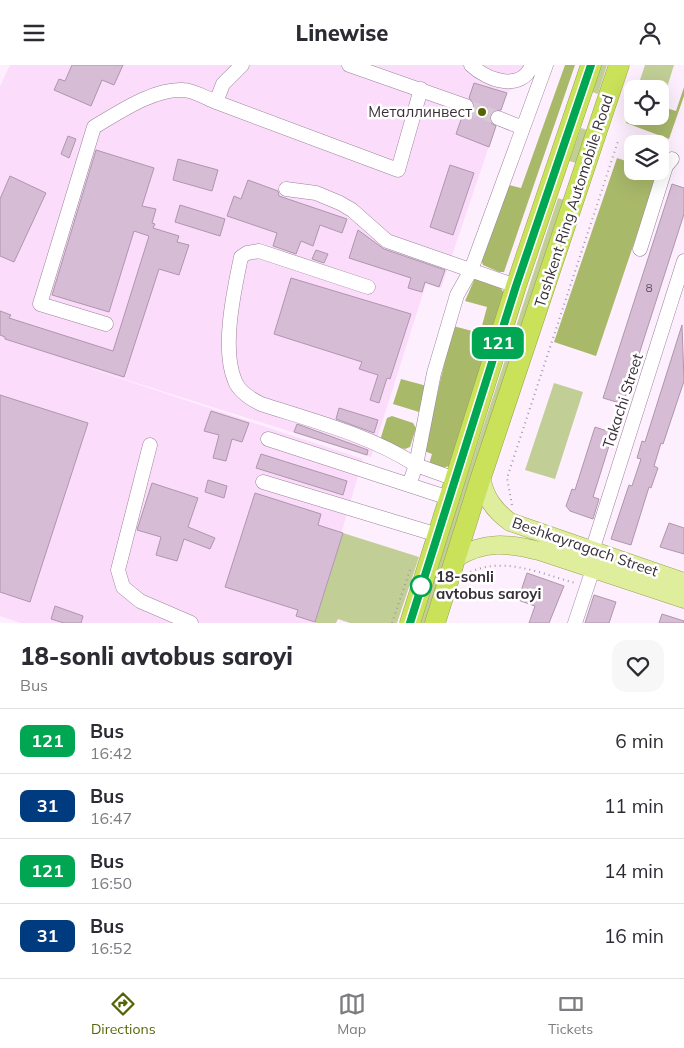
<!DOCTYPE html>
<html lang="en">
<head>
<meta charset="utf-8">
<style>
	:root { --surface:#fff; --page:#f7f7f7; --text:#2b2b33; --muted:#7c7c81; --line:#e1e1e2; --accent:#566406 }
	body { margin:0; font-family:Mulish,sans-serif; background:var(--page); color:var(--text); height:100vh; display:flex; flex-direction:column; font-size:19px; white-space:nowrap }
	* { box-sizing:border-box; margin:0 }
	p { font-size:16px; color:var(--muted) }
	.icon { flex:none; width:28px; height:28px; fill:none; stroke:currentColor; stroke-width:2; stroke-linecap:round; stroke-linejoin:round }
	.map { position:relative; height:558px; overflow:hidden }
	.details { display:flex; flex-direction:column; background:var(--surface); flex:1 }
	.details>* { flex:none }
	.badge { padding:0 10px; border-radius:8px; font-size:18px; line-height:32px }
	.buttons { position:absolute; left:624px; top:15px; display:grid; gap:10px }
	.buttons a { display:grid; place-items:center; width:45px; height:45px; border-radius:10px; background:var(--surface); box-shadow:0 5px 20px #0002; font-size:25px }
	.map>.badge { position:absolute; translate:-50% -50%; box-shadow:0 0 0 2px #fff }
	.round { display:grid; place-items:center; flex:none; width:52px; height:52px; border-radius:15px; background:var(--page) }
	.head { display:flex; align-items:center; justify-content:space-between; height:85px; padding:0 20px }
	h1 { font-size:24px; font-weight:800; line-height:38px }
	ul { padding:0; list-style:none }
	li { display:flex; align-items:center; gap:15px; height:65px; padding:0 20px; border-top:1px solid var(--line) }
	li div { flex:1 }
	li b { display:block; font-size:19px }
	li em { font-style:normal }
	li .badge { min-width:55px; font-weight:700; text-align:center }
	header { display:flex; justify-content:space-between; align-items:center; height:65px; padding:0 20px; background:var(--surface); font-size:22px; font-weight:800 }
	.menu { display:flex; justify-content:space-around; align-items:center; height:70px; border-top:1px solid var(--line); background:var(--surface); font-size:14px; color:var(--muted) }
	.menu a { display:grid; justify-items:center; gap:2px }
	.menu .on { color:var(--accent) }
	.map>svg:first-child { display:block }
</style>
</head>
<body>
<header><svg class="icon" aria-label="menu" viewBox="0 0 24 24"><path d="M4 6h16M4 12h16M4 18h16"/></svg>Linewise<svg class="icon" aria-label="person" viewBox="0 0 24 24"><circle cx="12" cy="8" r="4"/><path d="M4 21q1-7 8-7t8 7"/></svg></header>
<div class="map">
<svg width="684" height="558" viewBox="0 0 684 558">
	<rect width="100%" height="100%" fill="#feeffe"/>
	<path fill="#fbdcfa" d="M10,0H535L533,7L507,28L441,223L426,219L371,392L70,297L363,394L315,558H21L0,551V21Z"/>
	<path fill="#c1ce95" d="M601,0H607L598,29L592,27Z
		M645,0H674L664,32L660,31V24H637Z
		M581,63L587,65L576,98L569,96Z
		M558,133L564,135L425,558H419Z
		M554,318L583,327L555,414L525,405Z
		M343,468L419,492L397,558H350L338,554L336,558H315Z"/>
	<path fill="#a9b96a" d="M565,0H575L504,207H499L483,200L480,191L509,120L521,123Z
		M684,22V31L669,74L626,58L632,38V51H660V41L676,46Z
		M617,93L632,98V106L658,107L596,291L554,277Z
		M475,213L500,222L506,231L449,401L443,403L429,399L432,389L424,386L453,261L480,268L487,242L465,236Z
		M401,314L427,321L419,347L393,339Z
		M392,351L413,358L416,363L410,382L405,384L383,377L381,372L387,353Z"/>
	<path fill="#d6bdd5" stroke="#ae96ad" d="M72,0H123L114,20L102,15L91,41L54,25L59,14L65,16Z
		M474,18L507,28L501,45L493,46L490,50L491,58L496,61L489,82L456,69L463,49H468L474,44V39L469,33Z
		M68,71L76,74L69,93L61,89Z
		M96,85L154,103L142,141L156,144L152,158L155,159L153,163L179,171L177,177L189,180L179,210L159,204L124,312L5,274V272L0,270V246L11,250L9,253L113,286L149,171L134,166L109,247L52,230Z
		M178,94L218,105L212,126L173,115Z
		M450,100L474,108L453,170L430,162Z
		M10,111L46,128L14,197L0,191V134Z
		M248,115L278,126L279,131L347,154L342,168L320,160L313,181L301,176L296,189L273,181L277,168L227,151L234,131L241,134Z
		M672,119L684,123V149L623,339L603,333Z
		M180,140L225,154L220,171L175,157Z
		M358,165L384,184L445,205L439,222L425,217L422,227L408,223L411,213L349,193Z
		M316,185L328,189L324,198L312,194Z
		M291,213L411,249L390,314L387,313L379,338L370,335L378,310L359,304L362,297L274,269Z
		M682,260L684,316L663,379L661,378L654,401L658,403L651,423L649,422L631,480L611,474L629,420L632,421L641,394L637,393L642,376L645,377Z
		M0,330L88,358L30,537L0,527Z
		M339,343L378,355L374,368L336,354Z
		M211,346L249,358L242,377L232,374L226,396L213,393L219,370L204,366Z
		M297,359L368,385L367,390L294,367Z
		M595,362L613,368L593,432L599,434L593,454L570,446L566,441L572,424L575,425Z
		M261,389L347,416L343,430L256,403Z
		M208,415L227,421L224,433L205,427Z
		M152,418L198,433L188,462L215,473L210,484L184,474L177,496L156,490L161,472L137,465Z
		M255,428L321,449L318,460L343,468L315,557L296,551L298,545L225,522Z
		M669,458L684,463V489L660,482Z
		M527,508L564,521L549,558H529L535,541L518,535Z
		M594,530L616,537L609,558H585Z
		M55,541L83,551L81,558H64L51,554Z
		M662,549L684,556V558H659Z"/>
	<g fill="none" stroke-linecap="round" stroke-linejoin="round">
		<path stroke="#d7c9d6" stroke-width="14" stroke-dasharray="14 7" stroke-linecap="butt" d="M466,41L498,53"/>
		<defs>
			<path id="minor" d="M242,0L223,19L216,37L398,105L421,24
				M349,0L466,41
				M471,0C488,16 522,27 532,0
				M498,53L523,63L546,0
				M286,124L316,128L340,138L352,145L387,176L516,221
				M640,184L666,101L672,94
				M368,222L259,186L247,188L241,192C234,226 221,284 235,316C239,327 251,334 261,339C314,356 369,370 416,400L409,420
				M106,259L40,239L94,62C118,48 154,23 183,25C193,25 206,33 216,37
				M268,374L449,433
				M150,380L118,505L123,522L140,536L191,558
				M455,414L416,400L434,308L457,230L471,205L523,63
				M263,417L438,470
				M592,486L684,196
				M575,558L593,504"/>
			<path id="major" d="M481,412C485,433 494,445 510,457L684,517
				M456,493C484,476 508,478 539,486L684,534"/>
			<path id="highway" d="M410,558L516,221L591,0
				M435,558L481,412L619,0"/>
		</defs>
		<use href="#minor" stroke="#9a839a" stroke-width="15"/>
		<use href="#major" stroke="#97a34e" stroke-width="19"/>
		<use href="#highway" stroke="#97a34e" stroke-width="21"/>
		<path stroke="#a598a5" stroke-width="2" stroke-dasharray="1 4" stroke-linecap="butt" d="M512,440L507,413L618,76
			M466,509C502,490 539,508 575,518
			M392,558L411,502"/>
		<use href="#minor" stroke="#fff" stroke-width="14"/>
		<use href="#major" stroke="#dfee9c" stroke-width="18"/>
		<use href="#highway" stroke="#cae25a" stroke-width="20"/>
	</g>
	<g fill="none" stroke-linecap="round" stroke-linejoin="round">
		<defs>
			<path id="line" d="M410,558L516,221L591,0"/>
		</defs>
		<use href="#line" stroke="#fff" stroke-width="11"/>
		<use href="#line" stroke="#00a651" stroke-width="8"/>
	</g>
	<circle fill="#566406" stroke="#fff" stroke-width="2" cx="482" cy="47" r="5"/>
	<circle fill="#fff" stroke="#00a651" stroke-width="2.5" cx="421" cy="521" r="10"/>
	<g text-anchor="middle" stroke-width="5" stroke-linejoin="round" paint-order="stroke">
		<g font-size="12" fill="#60525f">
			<text x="649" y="227">8</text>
		</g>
		<g font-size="15" fill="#392f38" stroke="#fff" text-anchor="end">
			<text x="472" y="52">Металлинвест</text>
		</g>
		<g font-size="15" fill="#392f38" stroke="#fff">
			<text transform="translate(574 136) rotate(-72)" y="5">Tashkent Ring Automobile Road</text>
			<text transform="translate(623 336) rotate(-72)" y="5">Takachi Street</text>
			<text transform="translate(585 482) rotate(19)" y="5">Beshkayragach Street</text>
		</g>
		<g font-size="15" font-weight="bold" fill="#392f38" stroke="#fff" text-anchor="start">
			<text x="436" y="517">18-sonli<tspan x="436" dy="17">avtobus saroyi</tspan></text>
		</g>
	</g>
</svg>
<div class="buttons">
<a><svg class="icon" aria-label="locate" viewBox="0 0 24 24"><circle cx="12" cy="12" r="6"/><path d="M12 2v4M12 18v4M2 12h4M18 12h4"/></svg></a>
<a><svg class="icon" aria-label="layers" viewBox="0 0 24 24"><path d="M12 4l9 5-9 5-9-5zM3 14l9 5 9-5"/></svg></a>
</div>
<b class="badge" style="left:498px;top:278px;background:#00a651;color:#fff">121</b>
</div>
<section class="details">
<div class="head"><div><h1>18-sonli avtobus saroyi</h1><p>Bus</p></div><a class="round"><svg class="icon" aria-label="heart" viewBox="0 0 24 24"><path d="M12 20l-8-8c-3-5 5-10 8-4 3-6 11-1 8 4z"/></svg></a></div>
<ul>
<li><span class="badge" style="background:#00a651;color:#fff">121</span><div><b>Bus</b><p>16:42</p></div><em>6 min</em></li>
<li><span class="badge" style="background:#003b80;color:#fff">31</span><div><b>Bus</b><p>16:47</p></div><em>11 min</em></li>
<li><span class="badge" style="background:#00a651;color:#fff">121</span><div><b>Bus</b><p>16:50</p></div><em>14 min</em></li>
<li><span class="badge" style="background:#003b80;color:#fff">31</span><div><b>Bus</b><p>16:52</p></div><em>16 min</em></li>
</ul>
</section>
<nav class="menu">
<a class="on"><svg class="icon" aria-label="directions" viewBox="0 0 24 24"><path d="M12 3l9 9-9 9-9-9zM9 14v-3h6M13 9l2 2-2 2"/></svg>Directions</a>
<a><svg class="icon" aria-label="map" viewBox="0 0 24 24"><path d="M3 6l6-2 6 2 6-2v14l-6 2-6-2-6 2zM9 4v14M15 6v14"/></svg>Map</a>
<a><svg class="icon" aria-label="tickets" viewBox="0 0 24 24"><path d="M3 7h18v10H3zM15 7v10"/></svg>Tickets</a>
</nav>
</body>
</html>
